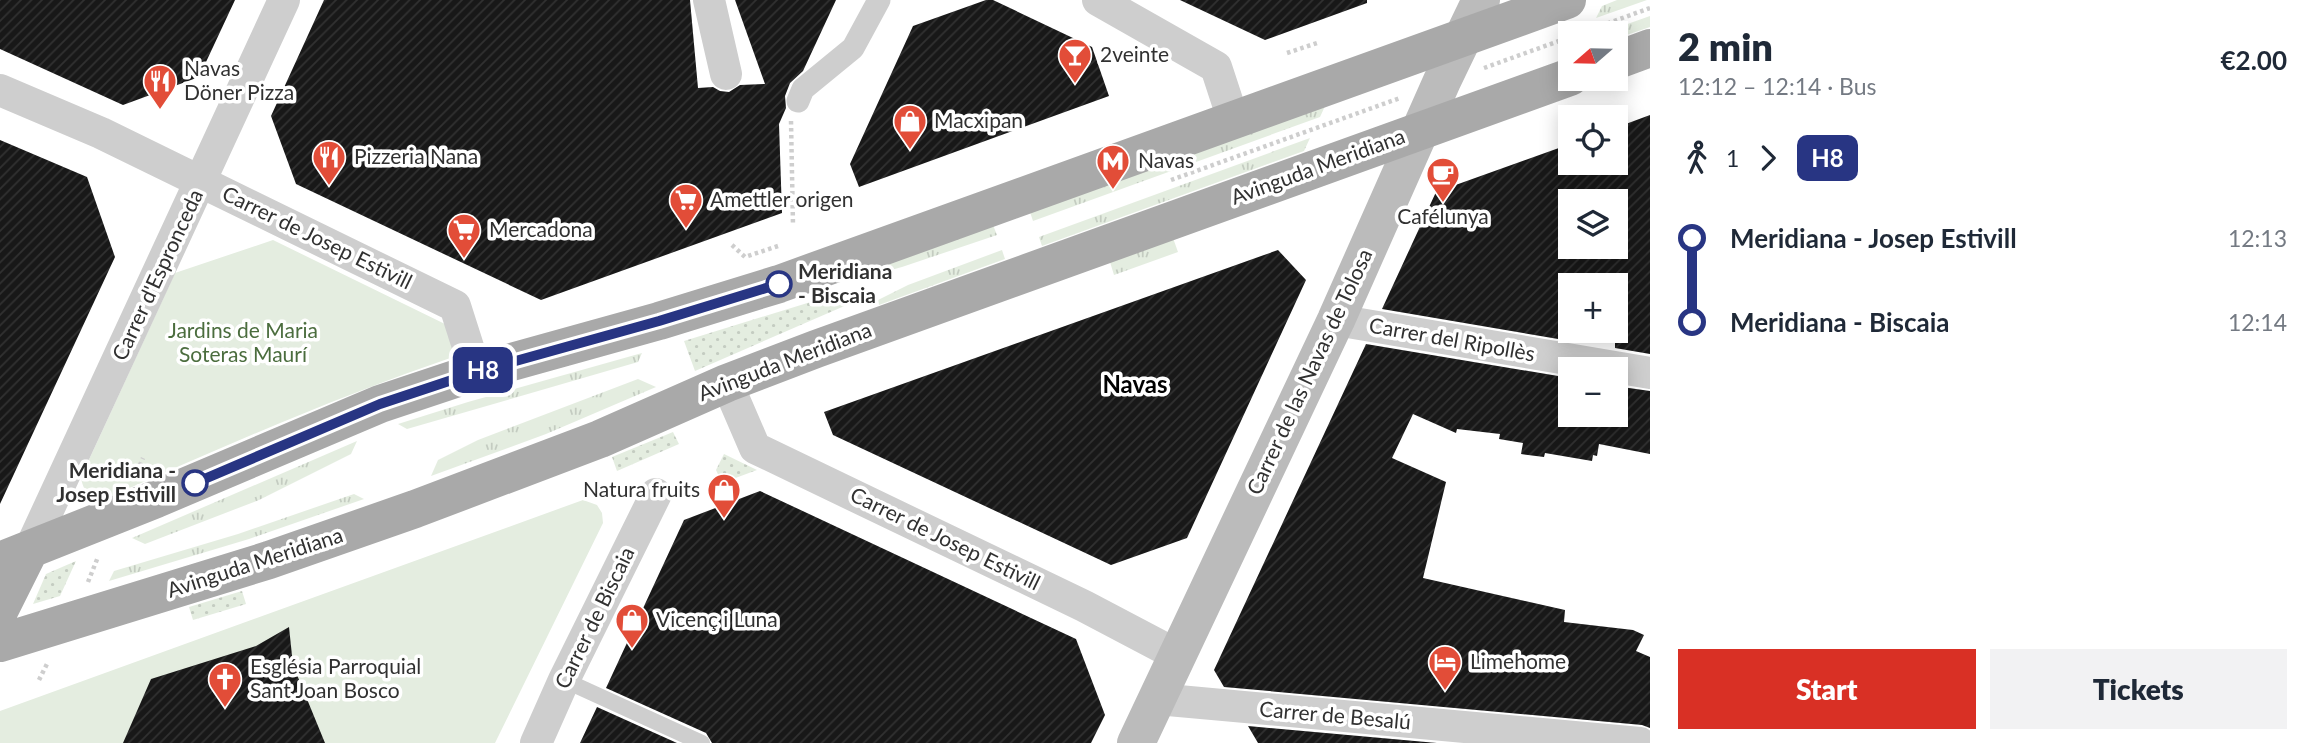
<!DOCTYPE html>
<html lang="en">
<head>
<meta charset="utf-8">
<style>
	:root { --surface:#fff; --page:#f2f2f3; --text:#1f2937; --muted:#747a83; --accent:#d93025 }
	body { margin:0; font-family:Lato,sans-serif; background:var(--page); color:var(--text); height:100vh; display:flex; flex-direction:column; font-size:26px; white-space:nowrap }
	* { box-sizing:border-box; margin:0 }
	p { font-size:23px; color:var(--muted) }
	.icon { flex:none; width:38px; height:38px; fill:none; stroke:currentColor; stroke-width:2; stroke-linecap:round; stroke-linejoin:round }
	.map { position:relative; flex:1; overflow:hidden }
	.details { display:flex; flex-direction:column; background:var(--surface); width:665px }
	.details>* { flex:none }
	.badge { padding:0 14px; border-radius:10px; font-size:24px; line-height:46px }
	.needle { width:46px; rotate:250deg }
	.controls { position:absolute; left:1558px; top:21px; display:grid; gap:14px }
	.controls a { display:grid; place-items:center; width:70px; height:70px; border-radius:0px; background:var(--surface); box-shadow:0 4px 18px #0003; font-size:35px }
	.map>.badge { position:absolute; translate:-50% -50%; box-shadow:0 0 0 4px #fff }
	.legs { display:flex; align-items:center; gap:10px; height:77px; padding:0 28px; font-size:23px }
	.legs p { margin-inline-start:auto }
	.headline { display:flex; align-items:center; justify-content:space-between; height:119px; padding:0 28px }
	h1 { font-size:38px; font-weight:800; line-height:52px }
	.primary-button { display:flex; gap:14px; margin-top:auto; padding:14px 28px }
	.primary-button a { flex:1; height:80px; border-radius:0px; background:var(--accent); color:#fff; font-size:28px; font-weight:800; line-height:80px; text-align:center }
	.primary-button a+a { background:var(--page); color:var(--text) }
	ul { padding:0 28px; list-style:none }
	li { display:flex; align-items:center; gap:24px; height:84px; font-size:26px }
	li i { display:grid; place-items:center; width:10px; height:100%; margin:0 9px; background:currentColor }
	li i::after { content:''; width:18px; height:18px; margin:-9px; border:5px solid; border-radius:50%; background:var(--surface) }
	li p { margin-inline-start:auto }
	li:first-child i { background:linear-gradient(#0000 50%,currentColor 0) }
	li:last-child i { background:linear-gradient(currentColor 50%,#0000 0) }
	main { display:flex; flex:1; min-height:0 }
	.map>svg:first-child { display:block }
</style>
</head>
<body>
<main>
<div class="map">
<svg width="1650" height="743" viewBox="0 0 1650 743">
	<defs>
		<pattern id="grass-tufts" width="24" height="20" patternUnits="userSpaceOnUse" patternTransform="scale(1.75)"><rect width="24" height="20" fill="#e4ede0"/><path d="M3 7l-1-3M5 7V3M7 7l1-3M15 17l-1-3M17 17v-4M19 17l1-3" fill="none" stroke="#c4ccc1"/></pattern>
		<pattern id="garden-dots" width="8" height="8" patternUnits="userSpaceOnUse" patternTransform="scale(1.75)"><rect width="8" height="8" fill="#e4ede0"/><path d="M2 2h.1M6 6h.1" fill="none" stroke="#c4ccc1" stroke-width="1.8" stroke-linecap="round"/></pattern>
		<pattern id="building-hatch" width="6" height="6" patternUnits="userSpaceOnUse" patternTransform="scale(1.75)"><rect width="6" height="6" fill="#181818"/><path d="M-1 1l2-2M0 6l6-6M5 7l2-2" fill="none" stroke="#313131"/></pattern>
	</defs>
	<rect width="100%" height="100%" fill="#fff"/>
	<path fill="url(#grass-tufts)" d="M1617,0H1647L1596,18L1602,6Z
		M1650,16V27L1615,39V33H1602Z
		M1326,104L1320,117L1033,221L1030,212Z
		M1310,138L1304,151L1042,246L1039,237Z
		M993,225L997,235L902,267L869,276L867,271Z
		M1173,238L1178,252L1114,275L1110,262Z
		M1002,250L1005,259L879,305L878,300L908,285Z
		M642,353L638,362L407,429L398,424L468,402Z
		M638,379L656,387L546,434L431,476L438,460L478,440Z
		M357,441L351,454L259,500L145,544L132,538Z
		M354,494L364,499L249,539L109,581L114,571L238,534Z"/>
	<path fill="#e4ede0" d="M273,240L447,325L456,356C336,397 219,448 103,500C89,496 83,492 81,477L175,273Z
		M583,500L597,505L602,513L603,523L495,743H0V711Z"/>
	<path fill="url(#garden-dots)" d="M843,292L853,293L857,298L856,301L695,371L684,341Z
		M673,432L679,444L617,471L612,457Z
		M724,454L757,470L722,483L716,470Z
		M76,561L60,596L33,604L46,574Z
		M242,591L246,604L193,620L189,607Z"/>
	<path fill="url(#building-hatch)" fill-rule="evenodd" d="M0,0H235L199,77L123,105L0,49Z
		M324,0H690L698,88L713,87L720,91L729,92L740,85L765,84L735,0H836L803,71L790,83L785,96L786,108L779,124L782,213L541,300L296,184L271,116Z
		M986,0H993L1092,47L1109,96L859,187L850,164L913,26Z
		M1180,0H1367V3L1265,40Z
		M1650,115V354L1615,348V285H1570V341L1382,309L1436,192L1570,144V163H1615V128ZM1570,201H1615V247H1570Z
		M0,140L87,177L115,257L0,504Z
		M1278,250L1306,280L1187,538L1111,565L833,435L824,412Z
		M1366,344L1570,378V415H1615V386L1650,391V454L1599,444L1597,456L1593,455L1592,461L1545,453L1544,457L1521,454L1523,443L1499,439L1500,434L1457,429L1456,433L1413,414L1392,458L1446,482L1423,578L1565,610L1564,622L1633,630L1644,635L1636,651L1650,657V728L1642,725L1224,687L1214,670Z
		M760,491L1076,639L1105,715L1091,743H712L706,733L606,688L684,520Z
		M289,627L293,665L325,743H123L151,679L256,646Z
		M597,707L677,743H580Z
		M1248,726L1437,743H1258Z"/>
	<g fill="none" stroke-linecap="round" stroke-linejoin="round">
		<path stroke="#cecece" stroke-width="4.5" stroke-dasharray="3.5 3.5" stroke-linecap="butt" d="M1581,33L1650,8
			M1287,53L1320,42
			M1484,68L1570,37
			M791,121L793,225
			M1171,180L1400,98
			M732,245L745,257L778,246
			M137,472L143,458
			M88,582L98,557
			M39,680L48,662"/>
		<path stroke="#cecece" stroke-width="16" d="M564,680L702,743"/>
		<path stroke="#cecece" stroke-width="23" d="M798,101L803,89L853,48L879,0"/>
		<path stroke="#cecece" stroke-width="32" d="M709,0L726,74
			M1098,0L1216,67L1233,119
			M0,90L101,133L455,306L476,372
			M1336,320L1650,373
			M727,383L755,448L1084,606L1177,655
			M30,549L284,0
			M1157,699L1640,743
			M536,743L564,680L656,494"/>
		<path stroke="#bbb" stroke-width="38" d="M1136,743L1336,320L1442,81L1481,0"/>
		<path stroke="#a9a9a9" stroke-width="38" d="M1615,61L1650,48
			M0,561L156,499L380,404L476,372L659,321L779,284L1567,0
			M0,609L30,549
			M0,643L269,560L415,509L600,439L727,383L816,349L1570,77"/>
	</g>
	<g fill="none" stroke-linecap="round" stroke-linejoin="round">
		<defs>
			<path id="line-1" d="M195,483L380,404L476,372L659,321L779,284"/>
		</defs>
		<use href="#line-1" stroke="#fff" stroke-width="16"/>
		<use href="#line-1" stroke="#283583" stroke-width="10"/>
	</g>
	<defs>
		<symbol id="bar-pin" viewBox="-11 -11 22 30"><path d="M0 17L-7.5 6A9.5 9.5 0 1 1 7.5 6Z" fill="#e24d38" stroke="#fff"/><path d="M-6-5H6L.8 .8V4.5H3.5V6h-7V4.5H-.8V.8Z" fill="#fff"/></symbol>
		<symbol id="restaurant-pin" viewBox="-11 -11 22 30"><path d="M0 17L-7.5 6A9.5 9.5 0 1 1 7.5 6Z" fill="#e24d38" stroke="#fff"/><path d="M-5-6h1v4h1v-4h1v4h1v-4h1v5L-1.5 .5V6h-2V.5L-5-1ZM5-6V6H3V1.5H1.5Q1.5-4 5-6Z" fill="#fff"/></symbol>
		<symbol id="shop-pin" viewBox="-11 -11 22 30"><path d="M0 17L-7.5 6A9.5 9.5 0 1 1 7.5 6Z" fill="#e24d38" stroke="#fff"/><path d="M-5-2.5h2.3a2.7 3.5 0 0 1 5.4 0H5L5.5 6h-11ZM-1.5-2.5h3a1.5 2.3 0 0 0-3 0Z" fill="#fff"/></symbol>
		<symbol id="metro-pin" viewBox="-11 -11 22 30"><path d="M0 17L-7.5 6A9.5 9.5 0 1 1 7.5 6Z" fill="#e24d38" stroke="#fff"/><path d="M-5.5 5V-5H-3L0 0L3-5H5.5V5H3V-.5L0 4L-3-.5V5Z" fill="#fff"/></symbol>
		<symbol id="cafe-pin" viewBox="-11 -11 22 30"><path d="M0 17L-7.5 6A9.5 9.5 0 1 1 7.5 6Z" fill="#e24d38" stroke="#fff"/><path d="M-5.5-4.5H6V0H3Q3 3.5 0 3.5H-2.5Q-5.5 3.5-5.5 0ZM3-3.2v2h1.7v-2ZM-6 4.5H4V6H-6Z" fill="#fff"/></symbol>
		<symbol id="supermarket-pin" viewBox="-11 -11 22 30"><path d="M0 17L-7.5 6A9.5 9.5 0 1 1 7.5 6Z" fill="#e24d38" stroke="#fff"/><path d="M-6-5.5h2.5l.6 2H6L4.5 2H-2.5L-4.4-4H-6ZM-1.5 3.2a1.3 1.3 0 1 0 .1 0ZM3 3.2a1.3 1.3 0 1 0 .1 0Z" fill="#fff"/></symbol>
		<symbol id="hotel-pin" viewBox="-11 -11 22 30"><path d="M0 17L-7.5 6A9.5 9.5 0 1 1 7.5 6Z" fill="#e24d38" stroke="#fff"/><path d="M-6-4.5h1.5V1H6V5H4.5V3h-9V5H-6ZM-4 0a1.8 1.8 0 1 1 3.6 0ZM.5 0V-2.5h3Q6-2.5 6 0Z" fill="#fff"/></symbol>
		<symbol id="church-pin" viewBox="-11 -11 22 30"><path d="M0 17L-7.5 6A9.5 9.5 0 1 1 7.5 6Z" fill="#e24d38" stroke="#fff"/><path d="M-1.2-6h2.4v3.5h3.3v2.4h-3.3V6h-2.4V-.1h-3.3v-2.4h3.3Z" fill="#fff"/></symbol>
	</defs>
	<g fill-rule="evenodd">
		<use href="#bar-pin" x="1056" y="36" width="38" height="52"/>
		<use href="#restaurant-pin" x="141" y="62" width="38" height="52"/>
		<use href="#shop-pin" x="891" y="102" width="38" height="52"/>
		<use href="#restaurant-pin" x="310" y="138" width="38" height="52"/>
		<use href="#metro-pin" x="1094" y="142" width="38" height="52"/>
		<use href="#cafe-pin" x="1424" y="155" width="38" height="52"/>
		<use href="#supermarket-pin" x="667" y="181" width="38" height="52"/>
		<use href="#supermarket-pin" x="445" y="211" width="38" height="52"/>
		<use href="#shop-pin" x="705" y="471" width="38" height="52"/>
		<use href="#shop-pin" x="613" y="601" width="38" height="52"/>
		<use href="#hotel-pin" x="1426" y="643" width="38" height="52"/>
		<use href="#church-pin" x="206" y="660" width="38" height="52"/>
	</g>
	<g fill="#fff" stroke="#283583" stroke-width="3.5">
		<circle cx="779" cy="284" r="12"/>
		<circle cx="195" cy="483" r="12"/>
	</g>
	<g text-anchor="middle" stroke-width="7" stroke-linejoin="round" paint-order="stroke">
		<g font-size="21" fill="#313131" stroke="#fff" text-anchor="start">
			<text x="1100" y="62">2veinte</text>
			<text x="184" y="76">Navas<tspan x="184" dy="24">Döner Pizza</tspan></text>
			<text x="934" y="128">Macxipan</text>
			<text x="354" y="164">Pizzeria Nana</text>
			<text x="1138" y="168">Navas</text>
			<text x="710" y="207">Amettler origen</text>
			<text x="1443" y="224" text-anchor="middle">Cafélunya</text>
			<text x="489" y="237">Mercadona</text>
			<text x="700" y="497" text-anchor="end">Natura fruits</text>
			<text x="656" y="627">Vicenç i Luna</text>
			<text x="1470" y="669">Limehome</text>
			<text x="250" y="674">Església Parroquial<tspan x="250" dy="24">Sant Joan Bosco</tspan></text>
		</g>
		<g font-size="21" fill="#313131" stroke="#fff">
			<text transform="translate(1318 167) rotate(-20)" y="7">Avinguda Meridiana</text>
			<text transform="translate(317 238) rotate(26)" y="7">Carrer de Josep Estivill</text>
			<text transform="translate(158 275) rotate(-65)" y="7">Carrer d'Espronceda</text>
			<text transform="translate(1452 340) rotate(10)" y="7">Carrer del Ripollès</text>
			<text transform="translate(785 362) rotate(-21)" y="7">Avinguda Meridiana</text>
			<text transform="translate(1310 372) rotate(-65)" y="7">Carrer de las Navas de Tolosa</text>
			<text transform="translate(945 539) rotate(26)" y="7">Carrer de Josep Estivill</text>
			<text transform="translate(255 563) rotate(-18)" y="7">Avinguda Meridiana</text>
			<text transform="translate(595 618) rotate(-64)" y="7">Carrer de Biscaia</text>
			<text transform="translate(1335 716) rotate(5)" y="7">Carrer de Besalú</text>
		</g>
		<g font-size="21" font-weight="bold" fill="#313131" stroke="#fff" text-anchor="start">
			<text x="798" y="279">Meridiana<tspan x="798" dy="24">- Biscaia</tspan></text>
			<text x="176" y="478" text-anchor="end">Meridiana -<tspan x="176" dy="24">Josep Estivill</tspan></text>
		</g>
		<g font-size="21" fill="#4b6d3e" stroke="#fff">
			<text x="243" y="338">Jardins de Maria<tspan x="243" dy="24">Soteras Maurí</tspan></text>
		</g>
		<g font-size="24" font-weight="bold" fill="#000" stroke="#fff">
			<text x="1135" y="393">Navas</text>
		</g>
	</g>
</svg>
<div class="controls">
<a><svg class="needle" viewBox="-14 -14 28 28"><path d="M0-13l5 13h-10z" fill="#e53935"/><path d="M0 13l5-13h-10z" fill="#747a83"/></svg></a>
<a><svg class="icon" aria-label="locate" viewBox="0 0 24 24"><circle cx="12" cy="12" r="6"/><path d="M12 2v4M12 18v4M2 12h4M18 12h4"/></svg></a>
<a><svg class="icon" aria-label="layers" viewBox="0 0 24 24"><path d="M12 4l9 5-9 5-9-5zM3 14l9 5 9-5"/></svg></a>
<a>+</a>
<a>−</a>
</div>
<b class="badge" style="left:483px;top:370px;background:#283583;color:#fff">H8</b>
</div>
<section class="details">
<div class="headline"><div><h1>2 min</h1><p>12:12 – 12:14 · Bus</p></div><b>€2.00</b></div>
<div class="legs"><svg class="icon" aria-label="walk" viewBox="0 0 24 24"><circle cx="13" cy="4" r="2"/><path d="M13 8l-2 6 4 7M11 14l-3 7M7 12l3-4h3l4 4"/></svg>1<svg class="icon" aria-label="forward" viewBox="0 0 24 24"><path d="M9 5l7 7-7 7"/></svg><b class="badge" style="background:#283583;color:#fff">H8</b></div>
<ul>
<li><i style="color:#283583"></i><b>Meridiana - Josep Estivill</b><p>12:13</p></li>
<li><i style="color:#283583"></i><b>Meridiana - Biscaia</b><p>12:14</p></li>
</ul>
<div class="primary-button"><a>Start</a><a>Tickets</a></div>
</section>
</main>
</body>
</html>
